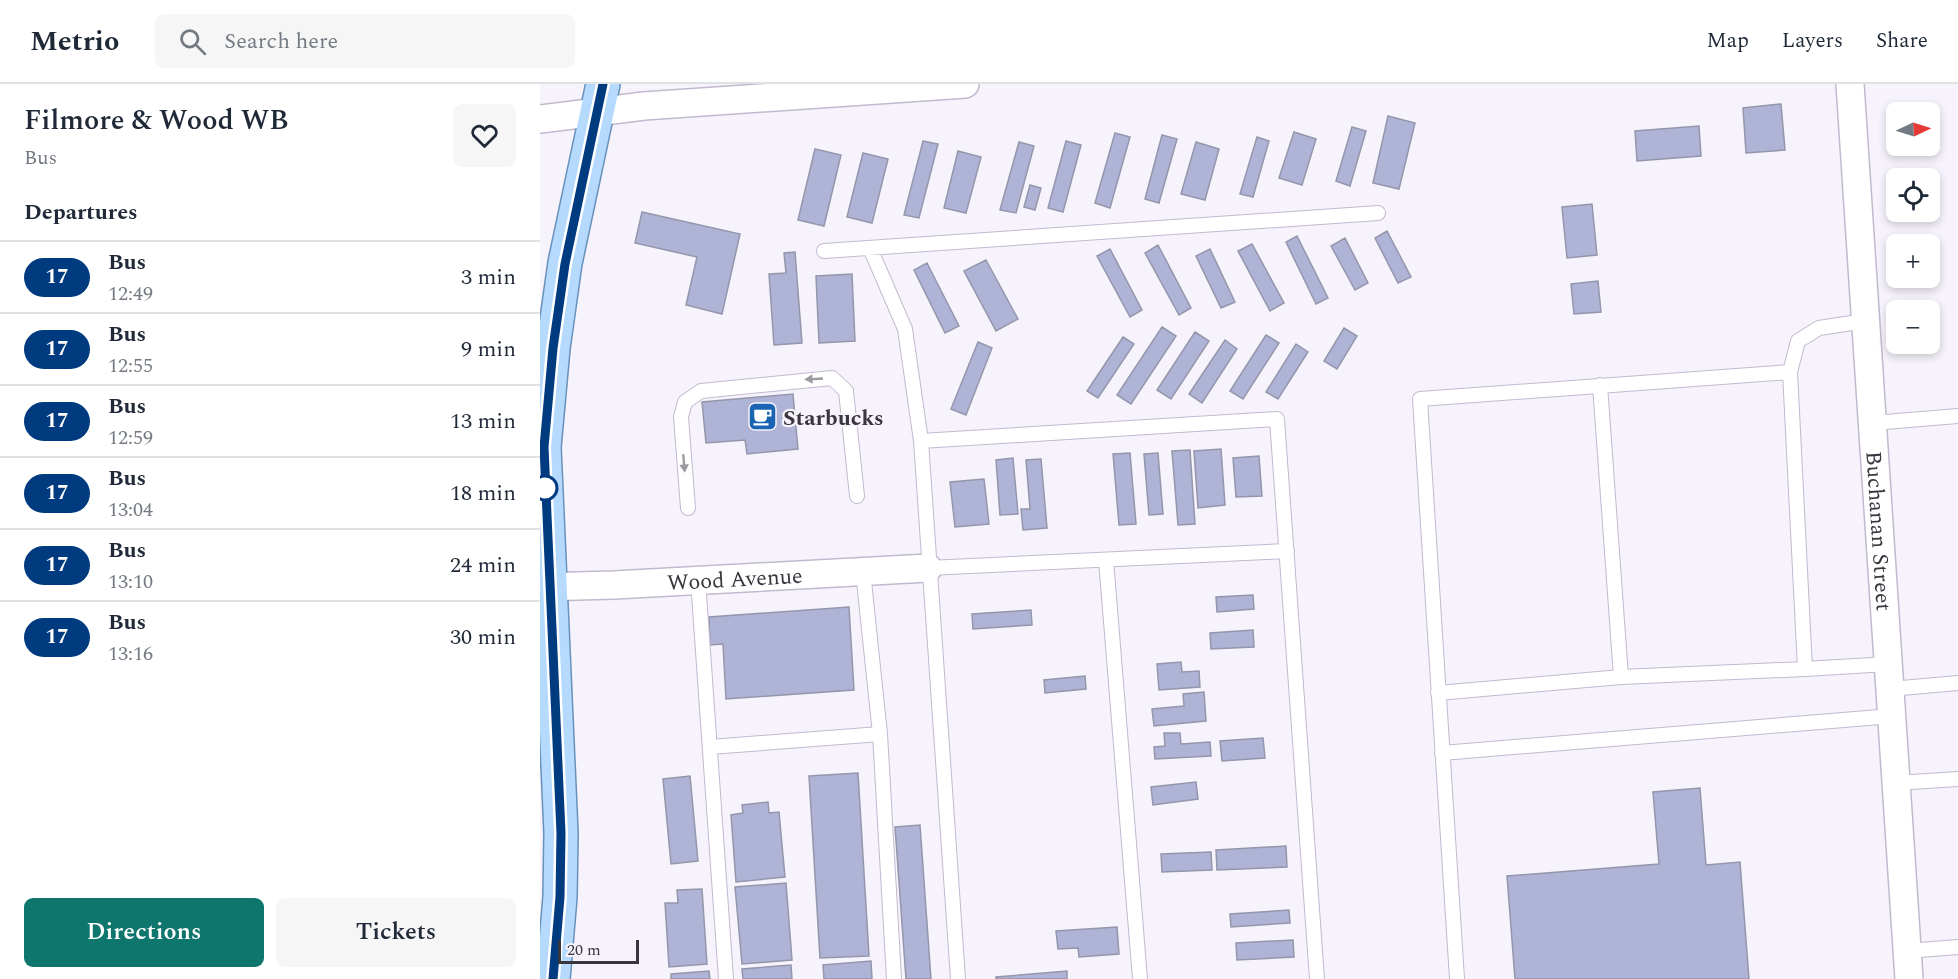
<!DOCTYPE html>
<html lang="en">
<head>
<meta charset="utf-8">
<style>
	:root { --surface:#fff; --page:#f6f6f7; --text:#1f2937; --muted:#747a83; --line:#e0e1e3; --accent:#0f766e }
	body { margin:0; font-family:Spectral,serif; background:var(--page); color:var(--text); height:100vh; display:flex; flex-direction:column; font-size:22px; white-space:nowrap }
	* { box-sizing:border-box; margin:0 }
	p { font-size:20px; color:var(--muted) }
	.icon { flex:none; width:33px; height:33px; fill:none; stroke:currentColor; stroke-width:2; stroke-linecap:round; stroke-linejoin:round }
	.map { position:relative; flex:1; overflow:hidden }
	.side { display:flex; flex-direction:column; background:var(--surface); width:540px }
	.side>* { flex:none }
	.badge { padding:0 12px; border-radius:20px; font-size:21px; line-height:39px }
	.needle { width:39px; rotate:86deg }
	.controls { position:absolute; left:1346px; top:18px; display:grid; gap:12px }
	.controls a { display:grid; place-items:center; width:54px; height:54px; border-radius:9px; background:var(--surface); box-shadow:0 3px 9px #0003; font-size:30px }
	.scale { position:absolute; left:18px; bottom:15px; width:81px; box-sizing:border-box; padding-left:6px; border:3px solid #39363e; border-top:0; font-size:16px; line-height:21px; white-space:nowrap; color:#39363e; -webkit-text-stroke:4px #f7f3fc; paint-order:stroke }
	.map>.badge { position:absolute; translate:-50% -50%; box-shadow:0 0 0 3px #fff }
	h2 { padding:0 24px; font-size:22px; line-height:54px }
	.round { display:grid; place-items:center; flex:none; width:63px; height:63px; border-radius:9px; background:var(--page) }
	.overview { display:flex; align-items:center; justify-content:space-between; height:102px; padding:0 24px }
	h1 { font-size:28px; font-weight:600; line-height:45px }
	.action { display:flex; gap:12px; margin-top:auto; padding:12px 24px }
	.action a { flex:1; height:69px; border-radius:9px; background:var(--accent); color:#fff; font-size:24px; font-weight:600; line-height:69px; text-align:center }
	.action a+a { background:var(--page); color:var(--text) }
	ul { padding:0; list-style:none }
	li { display:flex; align-items:center; gap:18px; height:72px; padding:0 24px; border-top:2px solid var(--line) }
	li div { flex:1 }
	li b { display:block; font-size:22px }
	li em { font-style:normal }
	li .badge { min-width:66px; font-weight:700; text-align:center }
	header { display:flex; align-items:center; gap:36px; box-sizing:border-box; height:84px; padding:0 30px; background:var(--surface); border-bottom:2px solid var(--line) }
	header strong { font-size:28px }
	nav { display:flex; gap:33px; margin-inline-start:auto; font-size:21px }
	.search { width:420px; height:54px; background:var(--page); display:flex; align-items:center; gap:15px; box-sizing:border-box; padding:0 21px; border-radius:9px; color:var(--muted); font-size:22px }
	main { display:flex; flex:1; min-height:0 }
	.map>svg:first-child { display:block }
</style>
</head>
<body>
<header>
<strong>Metrio</strong>
<div class="search"><svg class="icon" aria-label="search" viewBox="0 0 24 24"><circle cx="10" cy="10" r="6"/><path d="M15 15l6 6"/></svg>Search here</div>
<nav><a>Map</a><a>Layers</a><a>Share</a></nav>
</header>
<main>
<section class="side">
<div class="overview"><div><h1>Filmore &amp; Wood WB</h1><p>Bus</p></div><a class="round"><svg class="icon" aria-label="heart" viewBox="0 0 24 24"><path d="M12 20l-8-8c-3-5 5-10 8-4 3-6 11-1 8 4z"/></svg></a></div>
<h2>Departures</h2>
<ul>
<li><span class="badge" style="background:#003b80;color:#fff">17</span><div><b>Bus</b><p>12:49</p></div><em>3 min</em></li>
<li><span class="badge" style="background:#003b80;color:#fff">17</span><div><b>Bus</b><p>12:55</p></div><em>9 min</em></li>
<li><span class="badge" style="background:#003b80;color:#fff">17</span><div><b>Bus</b><p>12:59</p></div><em>13 min</em></li>
<li><span class="badge" style="background:#003b80;color:#fff">17</span><div><b>Bus</b><p>13:04</p></div><em>18 min</em></li>
<li><span class="badge" style="background:#003b80;color:#fff">17</span><div><b>Bus</b><p>13:10</p></div><em>24 min</em></li>
<li><span class="badge" style="background:#003b80;color:#fff">17</span><div><b>Bus</b><p>13:16</p></div><em>30 min</em></li>
</ul>
<div class="action"><a>Directions</a><a>Tickets</a></div>
</section>
<div class="map">
<svg width="1418" height="895" viewBox="0 0 1418 895">
	<rect width="100%" height="100%" fill="#f7f3fc"/>
	<path fill="#afb3d5" stroke="#9496ac" stroke-width="1.5" d="M1241,20L1245,66L1206,69L1203,24Z
		M848,32L875,39L859,105L833,99Z
		M1159,42L1161,72L1097,77L1095,47Z
		M812,43L826,47L810,102L796,97Z
		M754,48L776,55L762,101L739,94Z
		M575,49L590,53L570,124L555,119Z
		M622,51L637,55L619,119L605,115Z
		M717,53L729,57L713,113L700,110Z
		M383,57L398,60L379,134L364,131Z
		M526,57L541,61L523,128L508,124Z
		M479,58L494,62L476,129L460,126Z
		M656,58L679,65L665,116L641,110Z
		M275,65L301,71L284,142L258,136Z
		M418,67L441,73L426,129L404,124Z
		M323,69L348,75L332,139L307,133Z
		M490,101L501,104L495,126L484,123Z
		M1052,120L1057,171L1027,174L1022,123Z
		M102,128L200,150L182,230L146,221L157,173L95,159Z
		M847,147L871,193L858,199L835,154Z
		M757,152L788,214L776,220L746,158Z
		M805,154L828,199L815,206L791,162Z
		M712,160L744,219L730,227L698,167Z
		M618,161L651,224L639,231L605,169Z
		M570,165L602,226L590,233L557,172Z
		M670,165L695,218L681,224L656,172Z
		M255,168L262,259L234,261L229,190L246,189L244,169Z
		M446,176L478,235L456,247L424,187Z
		M387,179L419,242L405,249L374,186Z
		M312,190L315,257L279,259L276,192Z
		M1058,197L1061,228L1034,230L1031,200Z
		M622,243L636,252L591,320L577,311Z
		M804,244L817,252L797,285L784,277Z
		M655,248L669,257L631,315L617,306Z
		M726,251L739,259L703,315L690,307Z
		M583,253L594,260L558,314L547,307Z
		M685,256L697,265L662,319L649,310Z
		M438,258L452,264L426,331L411,325Z
		M756,260L768,268L738,315L726,308Z
		M253,310L258,365L207,370L205,356L166,359L162,318Z
		M681,365L685,421L658,424L654,367Z
		M650,366L655,440L638,441L632,367Z
		M590,369L596,440L579,441L573,370Z
		M618,369L623,430L609,431L604,370Z
		M719,372L722,412L696,413L693,374Z
		M473,374L478,430L460,431L456,376Z
		M501,375L507,444L483,446L481,425H490L486,376Z
		M444,395L449,440L415,443L410,398Z
		M713,511L714,525L677,528L676,513Z
		M309,523L314,606L186,615L183,560L170,561L169,533Z
		M491,526L492,541L433,545L432,530Z
		M713,546L714,563L671,565L670,549Z
		M641,578L642,588L659,587L660,603L619,606L617,580Z
		M545,592L546,605L505,609L504,596Z
		M664,608L666,637L614,642L612,625L644,622L643,610Z
		M624,649H640L641,660L670,658L671,672L615,675L614,663L625,662Z
		M723,654L725,674L682,677L680,657Z
		M318,689L329,872L280,874L269,692Z
		M150,692L158,777L131,780L123,695Z
		M656,698L658,715L613,721L611,703Z
		M1160,704L1166,781L1200,778L1209,895H975L967,792L1119,780L1113,708Z
		M228,718L229,729L239,728L245,793L196,798L191,731L203,729L202,721Z
		M380,741L391,895H366L355,743Z
		M746,762L747,783L677,786L676,766Z
		M671,768L672,786L622,788L621,770Z
		M246,799L252,876L202,880L195,803Z
		M162,805L167,880L129,883L125,819H138L137,806Z
		M749,826L750,839L691,843L690,830Z
		M577,843L579,870L539,873L538,864L518,865L516,847Z
		M753,856L754,873L697,876L696,859Z
		M331,877L332,895H284L283,881Z
		M251,881L252,895H203L202,885Z
		M169,887L170,895H131V890Z
		M527,887V895H456V893Z"/>
	<g fill="none" stroke-linecap="round" stroke-linejoin="round">
		<defs>
			<path id="service" d="M330,164L365,245L381,357L418,895
				M284,167L838,129
				M1325,237L1279,244L1258,257L1250,288L1265,585L1348,580
				M1060,301L1081,593
				M1333,339L1418,332
				M381,357L737,335L777,895
				M148,424L141,333L145,318L161,307L292,294L306,307L317,412
				M566,476L600,895
				M388,484L747,467
				M323,488L340,650L354,895
				M158,496L186,895
				M1350,605L1418,599
				M898,609L1081,593L1265,585
				M170,663L340,650
				M902,669L1352,632
				M1356,699L1418,695
				M1367,867L1418,863
				M917,895L880,315L1250,288"/>
			<g id="minor">
				<path id="s1" d="M1310,0L1369,895"/>
				<path d="M0,35L104,22L425,0"/>
				<path id="s2" d="M0,503L74,501L388,484"/>
			</g>
			<path id="primary" d="M13,895L20,813L21,749L4,363L13,264L25,179L63,0"/>
		</defs>
		<use href="#service" stroke="#c3b9cf" stroke-width="16"/>
		<use href="#minor" stroke="#c3b9cf" stroke-width="30"/>
		<use href="#primary" stroke="#6991ba" stroke-width="36"/>
		<use href="#service" stroke="#fff" stroke-width="14"/>
		<use href="#minor" stroke="#fff" stroke-width="27"/>
		<use href="#primary" stroke="#b5dafd" stroke-width="33"/>
	</g>
	<defs><path id="oneway-solid" d="M-6-.8H1V-3.2L6.5 0L1 3.2V.8H-6Z" transform="scale(1.5)"/></defs>
	<g fill="#9c9a9e">
		<use href="#oneway-solid" transform="translate(274 295) rotate(177)"/>
		<use href="#oneway-solid" transform="translate(144 379) rotate(85)"/>
	</g>
	<g fill="none" stroke-linecap="round" stroke-linejoin="round">
		<defs>
			<path id="line" d="M13,895L20,813L21,749L4,363L13,264L25,180L63,0"/>
		</defs>
		<use href="#line" stroke="#fff" stroke-width="14"/>
		<use href="#line" stroke="#003b80" stroke-width="9"/>
	</g>
	<defs>
		<symbol id="cafe-square" viewBox="-11 -11 22 22"><rect x="-9" y="-9" width="18" height="18" rx="4" fill="#1a64b3" stroke="#f7f3fc"/><path d="M-5.5-4.5H6V0H3Q3 3.5 0 3.5H-2.5Q-5.5 3.5-5.5 0ZM3-3.2v2h1.7v-2ZM-6 4.5H4V6H-6Z" fill="#fff"/></symbol>
	</defs>
	<g fill-rule="evenodd">
		<use href="#cafe-square" x="206" y="316" width="33" height="33"/>
	</g>
	<circle fill="#fff" stroke="#003b80" stroke-width="3" cx="5" cy="404" r="12"/>
	<g text-anchor="middle" stroke-width="4.5" stroke-linejoin="round" paint-order="stroke">
		<g font-size="22" font-weight="bold" fill="#39363e" stroke="#f7f3fc" text-anchor="start">
			<text x="243" y="341">Starbucks</text>
		</g>
		<g font-size="22" fill="#39363e" stroke="#f7f3fc">
			<text dy="8" stroke="none"><textPath href="#s1" startOffset="448">Buchanan Street</textPath></text>
			<text dy="8" stroke="none"><textPath href="#s2" startOffset="195">Wood Avenue</textPath></text>
		</g>
	</g>
</svg>
<div class="controls">
<a><svg class="needle" viewBox="-14 -14 28 28"><path d="M0-13l5 13h-10z" fill="#e53935"/><path d="M0 13l5-13h-10z" fill="#747a83"/></svg></a>
<a><svg class="icon" aria-label="locate" viewBox="0 0 24 24"><circle cx="12" cy="12" r="6"/><path d="M12 2v4M12 18v4M2 12h4M18 12h4"/></svg></a>
<a>+</a>
<a>−</a>
</div>
<div class="scale">20 m</div>
</div>
</main>
</body>
</html>
